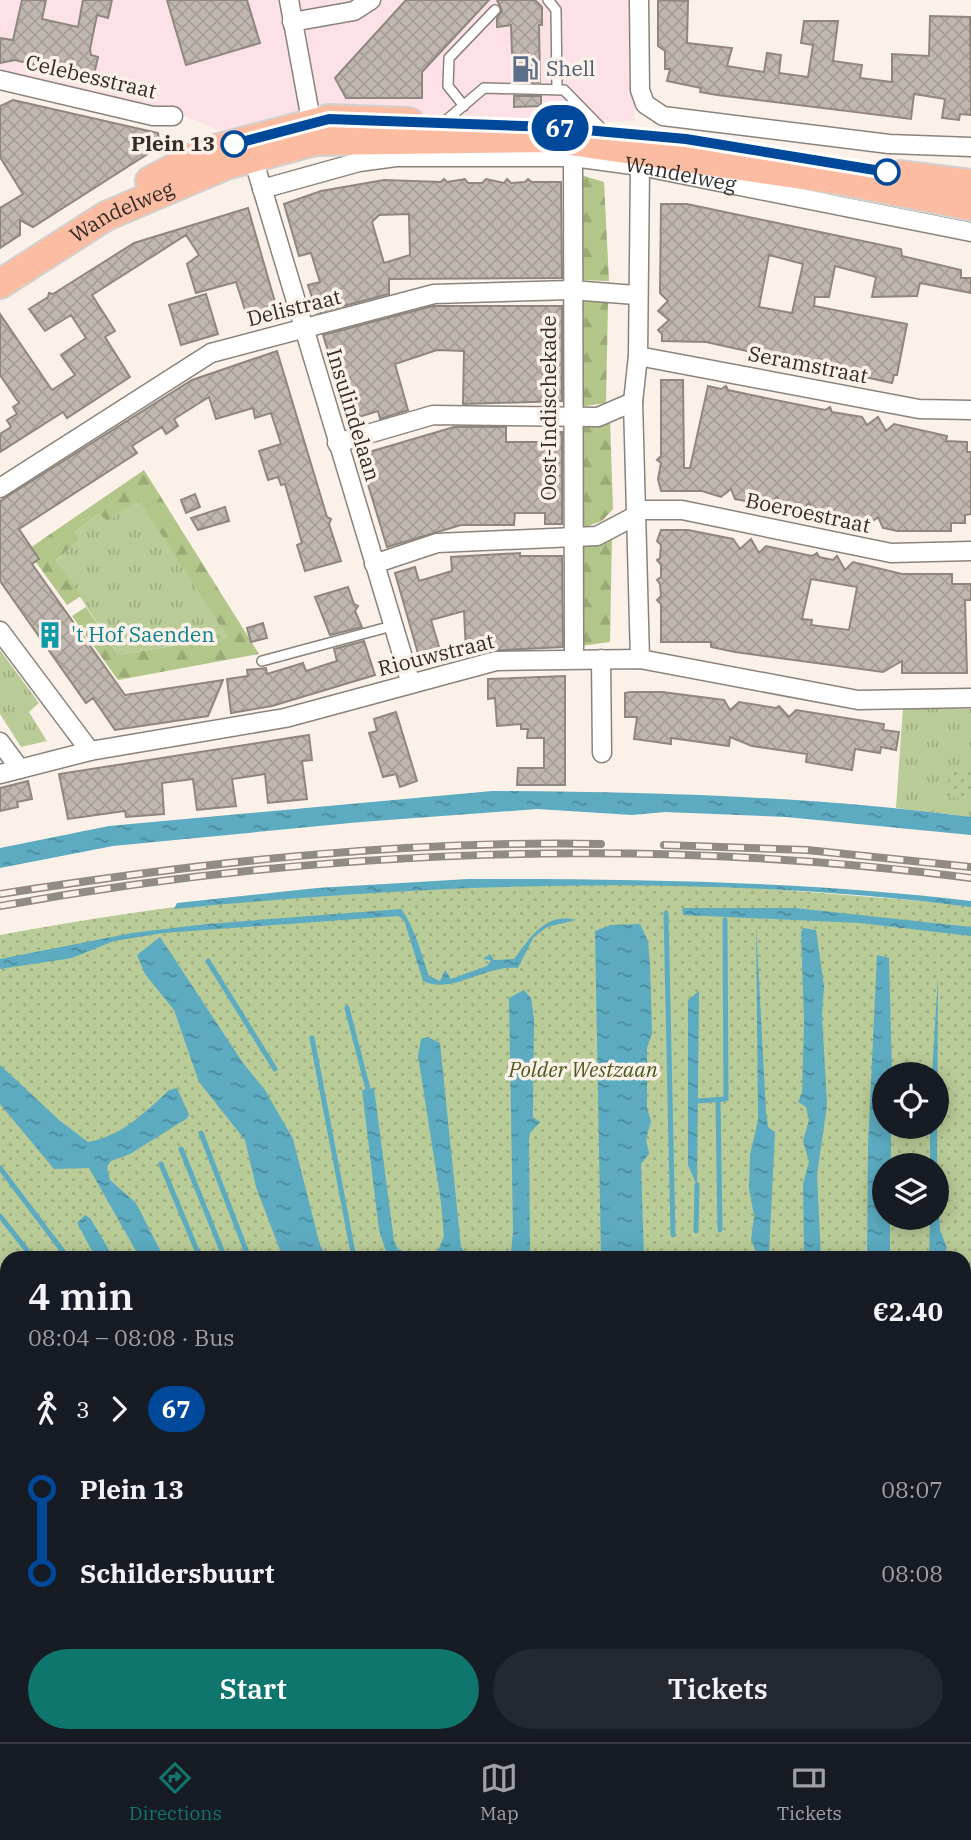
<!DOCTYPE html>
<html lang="en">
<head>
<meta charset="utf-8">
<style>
	:root { --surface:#171b24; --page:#242831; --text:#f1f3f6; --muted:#9ea1a6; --line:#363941; --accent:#0f766e }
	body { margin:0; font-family:"IBM Plex Serif",serif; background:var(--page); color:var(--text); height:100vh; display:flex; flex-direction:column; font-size:26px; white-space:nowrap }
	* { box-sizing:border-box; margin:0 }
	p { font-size:23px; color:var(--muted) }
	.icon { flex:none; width:38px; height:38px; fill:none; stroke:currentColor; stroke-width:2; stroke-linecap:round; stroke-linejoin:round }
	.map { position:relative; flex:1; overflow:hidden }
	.panel { position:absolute; left:0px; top:1251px; width:971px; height:492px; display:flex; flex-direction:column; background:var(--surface); border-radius:21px 21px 0 0; box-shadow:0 4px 18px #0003 }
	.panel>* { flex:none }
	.badge { padding:0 14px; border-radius:23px; font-size:24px; line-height:46px }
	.controls { position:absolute; left:872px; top:1062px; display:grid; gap:14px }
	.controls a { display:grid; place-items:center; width:77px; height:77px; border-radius:50%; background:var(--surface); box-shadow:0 4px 18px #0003; font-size:35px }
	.map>.badge { position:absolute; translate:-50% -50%; box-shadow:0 0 0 4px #fff }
	.legs { display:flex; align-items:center; gap:10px; height:77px; padding:0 28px; font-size:23px }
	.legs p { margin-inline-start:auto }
	.headline { display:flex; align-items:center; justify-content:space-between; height:119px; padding:0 28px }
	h1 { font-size:38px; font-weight:600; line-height:52px }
	.action { display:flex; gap:14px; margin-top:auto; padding:14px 28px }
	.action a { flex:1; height:80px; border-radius:42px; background:var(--accent); color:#fff; font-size:28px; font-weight:600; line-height:80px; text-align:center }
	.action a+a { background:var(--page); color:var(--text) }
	ul { padding:0 28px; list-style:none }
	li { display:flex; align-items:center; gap:24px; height:84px; font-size:26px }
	li i { display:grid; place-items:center; width:10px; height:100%; margin:0 9px; background:currentColor }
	li i::after { content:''; width:18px; height:18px; margin:-9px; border:5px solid; border-radius:50%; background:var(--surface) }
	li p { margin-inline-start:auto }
	li:first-child i { background:linear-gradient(#0000 50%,currentColor 0) }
	li:last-child i { background:linear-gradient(currentColor 50%,#0000 0) }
	.dock { display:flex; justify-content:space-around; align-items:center; height:98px; border-top:2px solid var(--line); background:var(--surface); font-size:19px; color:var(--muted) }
	.dock a { display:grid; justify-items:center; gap:4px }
	.dock .on { color:var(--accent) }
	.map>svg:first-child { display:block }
</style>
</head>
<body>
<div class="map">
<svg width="971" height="1742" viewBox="0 0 971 1742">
	<defs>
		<pattern id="grass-tufts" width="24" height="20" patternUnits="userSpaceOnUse" patternTransform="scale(1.75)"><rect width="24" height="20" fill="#b9cb97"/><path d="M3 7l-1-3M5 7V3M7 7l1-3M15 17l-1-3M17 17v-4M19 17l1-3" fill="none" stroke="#9fae82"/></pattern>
		<pattern id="forest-firs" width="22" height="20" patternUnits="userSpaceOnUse" patternTransform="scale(1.75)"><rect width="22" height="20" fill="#b2c68a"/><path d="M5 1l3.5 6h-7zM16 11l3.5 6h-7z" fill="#9a7"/></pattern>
		<pattern id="park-dots" width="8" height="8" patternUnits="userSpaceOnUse" patternTransform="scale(1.75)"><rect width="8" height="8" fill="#b9cb97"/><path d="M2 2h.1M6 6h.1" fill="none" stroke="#9fae82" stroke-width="1.8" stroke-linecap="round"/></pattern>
		<pattern id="water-ripples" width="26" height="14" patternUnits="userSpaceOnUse" patternTransform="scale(1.75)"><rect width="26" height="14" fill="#5cabc1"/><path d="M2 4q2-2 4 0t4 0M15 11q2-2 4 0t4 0" fill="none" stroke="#4c8b9d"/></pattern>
		<pattern id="building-cross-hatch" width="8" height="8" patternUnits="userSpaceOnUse" patternTransform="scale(1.75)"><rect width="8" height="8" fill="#c0b8b0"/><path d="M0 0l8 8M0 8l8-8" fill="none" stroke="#a59e97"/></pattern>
	</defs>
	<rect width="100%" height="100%" fill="#fbf1e9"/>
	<path fill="#fce2e7" d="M0,0H636L634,121L223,132L175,112L0,73Z"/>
	<path fill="url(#grass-tufts)" d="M139,499L227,637L118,655L56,560L80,540L75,532L99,514L107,521Z
		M0,650L39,703L29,712L47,741L21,747L0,714Z
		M903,707L971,709V817L896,808Z"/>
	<path fill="url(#forest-firs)" d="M581,175L604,182L609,281L582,280Z
		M578,300L608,303L606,403L579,407Z
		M610,419L613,509L602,521L580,529L578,424Z
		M144,470L259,654L118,680L72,616L86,607L118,655L227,637L139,500L107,521L99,514L75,532L80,540L56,560L81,596L67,605L27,550Z
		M612,535L610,642L580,646L577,544Z"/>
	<path fill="url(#park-dots)" fill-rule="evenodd" d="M949,770L971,771V799L947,797Z
		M583,882L734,886L971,905V1742H0V935C124,912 249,895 375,888C444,884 514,884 583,882ZM884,1074H936V1127H884ZM884,1166H936V1218H884ZM7,1258H964V1736H7Z"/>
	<path fill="url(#water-ripples)" d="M492,791C652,792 812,796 971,817V835L786,817L665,812L632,815L537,809L361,822L113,846L0,868V848L109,826Z
		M468,879C636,879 803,881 971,901V907C704,873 442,883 174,909L177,903L317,888Z
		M682,908H795L971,927V936L859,923L683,915Z
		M401,909C414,925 422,956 429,976L440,981L445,970L451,979L487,966L491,960L483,959L490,954L494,960L514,959C530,938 545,912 576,920L547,927L533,938L518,968C486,964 453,995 423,981L404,920L398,916L163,933L114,941L72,958L0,969V959L132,933L207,924Z
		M640,924L648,941L650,965L652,1033L647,1048V1108L651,1121L646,1139L649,1154L641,1164L644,1258H601L595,931L611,925Z
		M756,924L766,1112L768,1127L775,1132L769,1254L756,1252L751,1240L754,1216L749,1188L750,1155L758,1120Z
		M803,928L816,930L824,986L822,1015L827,1105L817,1175L821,1258H804L803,1184L809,1162L803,1141L809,1120L806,1107L798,1102L802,1093L804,1022L801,932Z
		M160,937L243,1063L265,1090L293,1139L320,1245L327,1258H283L256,1187L245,1140L199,1082L174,1010L145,974L137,955Z
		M877,955L889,958L892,1074H884V1127H891V1165L884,1166V1218H890V1258H867L868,1145Z
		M938,976L937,1180L940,1230L947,1248L942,1258H929L930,1218H936V1166L930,1165V1127H936V1074H932Z
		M524,990L531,998L534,1019L533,1117L540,1122L530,1133L529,1140L530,1254L529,1258H503L511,1252L513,1231L509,998Z
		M699,991L697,1186L688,1165V1000Z
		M428,1037L440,1043L461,1247L467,1254L485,1258L436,1256L444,1236L441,1202L418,1056L421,1039Z
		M0,1065L59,1120L88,1142C120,1137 146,1112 169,1090L177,1088L189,1115L186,1119L130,1154L111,1161L107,1167L110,1180L136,1203L164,1258H140L89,1168L54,1169L0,1104Z
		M374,1088L394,1241L398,1249L412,1254L413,1258H388L379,1230L362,1090Z
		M85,1215L90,1218L114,1258H96L77,1223Z
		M0,1498L7,1508V1722L0,1707V1592C7,1581 8,1574 0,1563Z
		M9,1736H60L70,1742H18L15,1739L6,1742L4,1738Z
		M583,1736H707L710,1742H580Z"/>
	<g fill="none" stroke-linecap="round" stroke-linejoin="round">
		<path stroke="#5cabc1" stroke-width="5" d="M666,913L673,1235
			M208,961L275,1069
			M347,1008L368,1089
			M312,1038L354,1258
			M718,1100L720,1230
			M697,1101L726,1099L725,920
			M201,1133L249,1258
			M181,1149L225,1258
			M161,1164L200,1258
			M0,1168L68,1258
			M0,1216L33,1258
			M696,1231L697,1185
			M0,1373L7,1382
			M0,1430L7,1438
			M387,1736L388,1742
			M448,1736L449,1742
			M498,1736V1742"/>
	</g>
	<path fill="url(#building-cross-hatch)" stroke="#8f877f" stroke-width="2" fill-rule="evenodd" d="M22,0H46L42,19L78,27L83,0H112L108,18L97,15L90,49L91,55L98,57L93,79L82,76L77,69L70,74L15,60L0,63V38L13,40Z
		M167,0H247L260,43L186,65Z
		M406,0H489L422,72V98H346L335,78Z
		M497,0H535L542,7V25H539L540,82H513L511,25L497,27V18L502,11Z
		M658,0L688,1L687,43L732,48L727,66L764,72L767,53L781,55L779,73L808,77L813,45L801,43L804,21H838L833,61L862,65L860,78L892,82V54L929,56L930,16L970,17L971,115L960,114L959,120L942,118L945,99L914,94L911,119L717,95L700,92L701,88L667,81L670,69H665V51L658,46Z
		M514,96H541V106L514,107Z
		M13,100L158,133L160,146L33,227L20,220V235L0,248V208L23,194L0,157V106Z
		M444,179L447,182L465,179L468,183H482L486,179L504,183L507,179L511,183L525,182L528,179L532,182H561L562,278L389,279V294L317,313L308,285L320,282L311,253L299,256L284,204L321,191L384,180L441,182ZM409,214L410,255L384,263L372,222L379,215Z
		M661,204H687L901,249L902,256L961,270V278H971V293L920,283L917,296L872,297L876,277L835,266L829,297H815L814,306L907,324L897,375H894L892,383L706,342L662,341V334L658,330L669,320L658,311L668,301L660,293ZM769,255L803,264L792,313L759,307Z
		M248,208L279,316L257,323L254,311L246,313L236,282L196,293L187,264L199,255L186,235L92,295L115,331L105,337L130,377L67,418L63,412L0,452V434L11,427L7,420L17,414L13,407L19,403L0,375V314L52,390L75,375L61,355L86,338L71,315L45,331L29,309L48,297L49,293L53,294L134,243Z
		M206,294L218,334L181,345L169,305Z
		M433,306H562V401L463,404L464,351L437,350L395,364L408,410L380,419L378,411L349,420L323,335Z
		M277,351L327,517L331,519L329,524L341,561L305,571L297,545L302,543L285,484L281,485L278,477L268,480L259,451L281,444L271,413L255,418L253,408L216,419L209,397L174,419L178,426L166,434L162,427L132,446L137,453L19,529L39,559L32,564L125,695L223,680L208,716L115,730L93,698L86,703L0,581V501L192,380Z
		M661,380H683L684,468H690L708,386L721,389L726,386L728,390L761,397L825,410L830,407L832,412L862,417L867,425L878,417L886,431L894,424L947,436L946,441L967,442V452H971V514L965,515V523H951V531H897L883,528L878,517L866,527L863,522L814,513L809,503L800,512L782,509L777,497L768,505L735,499L731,489L721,497L702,491H661L658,479L661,463L657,460L661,456Z
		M454,427H506V442H545V432H562V524H545V513H515L514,525H461L387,547L359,455Z
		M195,494L200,507L186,513L181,500Z
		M225,507L229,521L198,530L191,518Z
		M661,530H688L733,539L740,549L751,539L759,553L766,546L812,556L817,553L819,557L833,560L837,556L845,570L853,562L902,574H952V584H971V600H965L967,673H902V661L883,672L735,652L711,647V642H661V604L657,600L661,596L660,584L657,580L661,577V565L657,560L660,558L661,545L657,541ZM811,579L857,587L849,630L811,625L812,620L802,619Z
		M520,553V556H562L563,647L466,652L464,611L431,620L440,650L419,657L395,573L415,567L419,581L452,571L451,557Z
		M348,587L354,604L358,606L355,611L362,627L330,635L315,597Z
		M263,623L267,638L251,642L247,628Z
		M364,641L375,675L272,706L231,713L227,679L248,676L247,670L266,668L267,674L303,663L306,671L337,661L334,649Z
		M565,676V785H517L518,768H544V738H527L528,729H521V724L497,726L495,698L488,699V679Z
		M630,692H662L724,700L730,710L739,702L776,708L779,706L789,717L796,710L884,724L883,730L899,732L896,750L881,747L880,753L855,749L852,770L806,762L807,754L752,746L730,737L729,746L671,738V744L634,739L637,717H625V693Z
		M396,712L417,781L400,787L396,774L383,777L369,733L377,731L374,719Z
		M309,735L312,760L302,761L307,799L268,803L265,774L232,779L236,806L197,810L193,779L162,783L164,814L126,817L125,811L68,819L59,774Z
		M28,781L32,799L17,802L18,807L0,811V788Z"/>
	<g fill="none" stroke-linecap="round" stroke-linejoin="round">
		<defs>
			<path id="lane" d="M548,0L556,10L557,89
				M464,106L448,86L449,58L495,10
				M443,123L484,88L564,90L605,132
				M262,661L392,626"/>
			<g id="street">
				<path d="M289,0L313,131"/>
				<path d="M639,0L640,90L645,104L663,116L889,144L971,147"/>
				<path d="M292,22L354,11L371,0"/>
				<path d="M0,80L153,116H173"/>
				<path d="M573,157L574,658"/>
				<path d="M253,158L411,684"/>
				<path d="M640,166L638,356L633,402L640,659"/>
				<path id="s1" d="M262,189L359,162L396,157H573L640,166L971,232"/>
				<path d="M638,356L919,409L971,410"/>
				<path d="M337,443L433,415L598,417L633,402"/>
				<path d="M0,488L211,353L434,294L571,290L636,295"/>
				<path d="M636,510H682L891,553L971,551"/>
				<path d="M374,564L437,543L597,536L635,516"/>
				<path d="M0,631L90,751"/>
				<path d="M601,659L602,753"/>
				<path d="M0,742L20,769"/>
				<path d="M0,774L90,751L285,718L496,661L640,659L858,700L971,698"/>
			</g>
			<g id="primary">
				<path d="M901,175L971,184"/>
				<path d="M150,181L204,152L329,119L409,122"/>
				<path id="s2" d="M0,284L106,216L226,165L315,141L550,138L844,181L971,206"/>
			</g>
		</defs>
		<use href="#lane" stroke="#8b837b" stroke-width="12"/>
		<use href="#street" stroke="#8b837b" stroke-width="21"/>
		<use href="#primary" stroke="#d1d1d0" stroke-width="32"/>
		<use href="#lane" stroke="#fff" stroke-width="9"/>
		<use href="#street" stroke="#fff" stroke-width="18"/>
		<use href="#primary" stroke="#fbbca1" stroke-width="28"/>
		<defs>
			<path id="rail" d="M664,845L807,850L971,867
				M0,894C199,863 399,840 601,844
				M0,906C319,849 649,836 971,878"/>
		</defs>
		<use href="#rail" stroke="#918b85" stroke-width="8"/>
		<use href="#rail" stroke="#fbf1e9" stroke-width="5" stroke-dasharray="16" stroke-linecap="butt"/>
	</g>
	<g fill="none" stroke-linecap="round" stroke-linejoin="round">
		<defs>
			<path id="line-1" d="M234,144L329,119L552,127L686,139L887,172"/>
		</defs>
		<use href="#line-1" stroke="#fff" stroke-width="16"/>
		<use href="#line-1" stroke="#004899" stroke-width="10"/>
	</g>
	<defs>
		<symbol id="fuel-bare" viewBox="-9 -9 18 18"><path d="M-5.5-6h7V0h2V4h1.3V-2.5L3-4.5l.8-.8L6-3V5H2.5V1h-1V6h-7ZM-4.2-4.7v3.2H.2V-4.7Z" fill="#5c6f8a" stroke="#fbf1e9" stroke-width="2.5" paint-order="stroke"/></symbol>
		<symbol id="building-bare" viewBox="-9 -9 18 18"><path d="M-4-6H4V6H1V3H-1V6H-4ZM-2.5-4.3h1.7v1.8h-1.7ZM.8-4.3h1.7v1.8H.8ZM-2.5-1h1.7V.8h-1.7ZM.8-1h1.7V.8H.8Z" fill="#0f9aa8" stroke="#fbf1e9" stroke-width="2.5" paint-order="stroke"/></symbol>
	</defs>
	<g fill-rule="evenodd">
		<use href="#fuel-bare" x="506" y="50" width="38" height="38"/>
		<use href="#building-bare" x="31" y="616" width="38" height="38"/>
	</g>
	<g fill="#fff" stroke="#004899" stroke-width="3.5">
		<circle cx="234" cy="144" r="12"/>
		<circle cx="887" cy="172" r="12"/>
	</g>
	<g text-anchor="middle" stroke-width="7" stroke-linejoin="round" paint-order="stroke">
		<g font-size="21" fill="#4e5e75" stroke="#fbf1e9" text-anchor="start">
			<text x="546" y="76">Shell</text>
		</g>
		<g font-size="21" fill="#302c29" stroke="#fbf1e9">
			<text transform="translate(91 77) rotate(13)" y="7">Celebesstraat</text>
			<text dy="7" stroke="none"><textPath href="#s1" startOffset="424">Wandelweg</textPath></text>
			<text dy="7" stroke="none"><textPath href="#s2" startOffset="142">Wandelweg</textPath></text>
			<text transform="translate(294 308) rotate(-14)" y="7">Delistraat</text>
			<text transform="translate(808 365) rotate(11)" y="7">Seramstraat</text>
			<text transform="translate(549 408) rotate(-90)" y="7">Oost-Indischekade</text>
			<text transform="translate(353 415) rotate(73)" y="7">Insulindelaan</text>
			<text transform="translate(808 513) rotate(12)" y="7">Boeroestraat</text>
			<text transform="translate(436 655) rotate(-14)" y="7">Riouwstraat</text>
		</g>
		<g font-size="21" font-weight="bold" fill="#302c29" stroke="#fbf1e9" text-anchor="end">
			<text x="215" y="151">Plein 13</text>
		</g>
		<g font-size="21" fill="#0d838f" stroke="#fbf1e9" text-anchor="start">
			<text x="71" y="642">'t Hof Saenden</text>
		</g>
		<g font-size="21" font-style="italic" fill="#495b1b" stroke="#fbf1e9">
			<text x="583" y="1077">Polder Westzaan</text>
		</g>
	</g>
</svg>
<div class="controls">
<a><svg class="icon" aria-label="locate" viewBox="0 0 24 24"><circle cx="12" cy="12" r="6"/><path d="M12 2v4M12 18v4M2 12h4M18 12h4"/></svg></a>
<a><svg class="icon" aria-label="layers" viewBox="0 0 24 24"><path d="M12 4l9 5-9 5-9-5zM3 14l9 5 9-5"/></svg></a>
</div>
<b class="badge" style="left:560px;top:128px;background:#004899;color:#fff">67</b>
<section class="panel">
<div class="headline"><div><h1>4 min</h1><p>08:04 – 08:08 · Bus</p></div><b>€2.40</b></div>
<div class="legs"><svg class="icon" aria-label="walk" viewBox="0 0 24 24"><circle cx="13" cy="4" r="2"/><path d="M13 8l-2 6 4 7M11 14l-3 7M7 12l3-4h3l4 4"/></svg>3<svg class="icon" aria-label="forward" viewBox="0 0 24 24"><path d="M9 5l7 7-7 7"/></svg><b class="badge" style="background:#004899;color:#fff">67</b></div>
<ul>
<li><i style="color:#004899"></i><b>Plein 13</b><p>08:07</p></li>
<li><i style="color:#004899"></i><b>Schildersbuurt</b><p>08:08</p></li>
</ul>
<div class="action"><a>Start</a><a>Tickets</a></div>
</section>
</div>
<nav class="dock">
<a class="on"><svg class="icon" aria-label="directions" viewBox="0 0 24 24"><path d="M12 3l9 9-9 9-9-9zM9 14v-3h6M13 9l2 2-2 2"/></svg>Directions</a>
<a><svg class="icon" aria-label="map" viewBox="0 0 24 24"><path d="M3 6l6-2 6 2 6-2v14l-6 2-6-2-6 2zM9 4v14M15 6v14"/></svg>Map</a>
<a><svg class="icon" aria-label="tickets" viewBox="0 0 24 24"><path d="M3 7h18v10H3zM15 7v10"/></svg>Tickets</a>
</nav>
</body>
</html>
